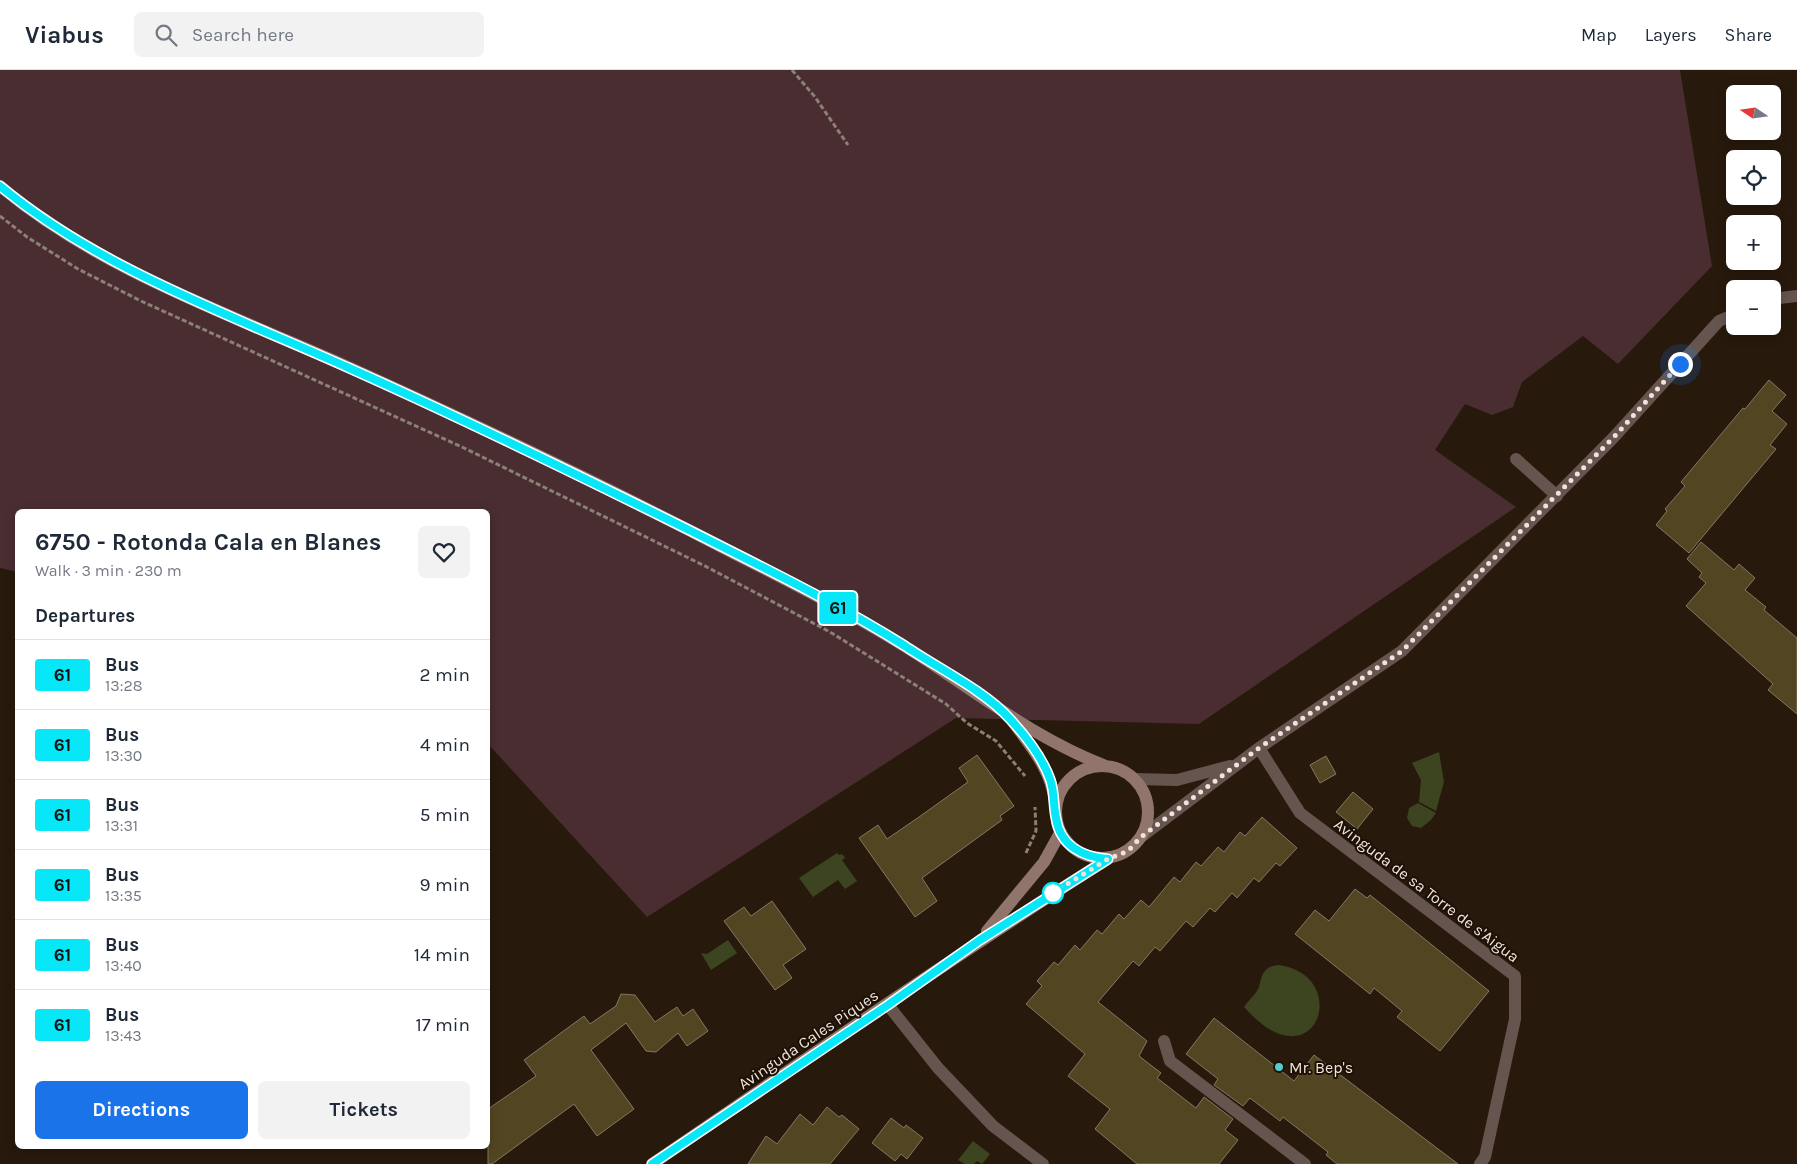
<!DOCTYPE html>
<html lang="en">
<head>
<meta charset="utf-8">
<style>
	:root { --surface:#fff; --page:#f2f2f3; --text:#1f2937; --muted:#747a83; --line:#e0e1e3; --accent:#1a73e8 }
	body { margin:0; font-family:Karla,sans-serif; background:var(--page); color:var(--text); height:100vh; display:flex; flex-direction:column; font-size:19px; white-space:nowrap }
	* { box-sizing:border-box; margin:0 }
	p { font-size:16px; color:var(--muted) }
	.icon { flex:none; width:28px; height:28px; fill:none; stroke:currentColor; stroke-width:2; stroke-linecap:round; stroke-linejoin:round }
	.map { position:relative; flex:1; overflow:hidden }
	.drawer { position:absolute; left:15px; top:439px; width:475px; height:640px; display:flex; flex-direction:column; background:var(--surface); border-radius:8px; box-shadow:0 2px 12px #0003 }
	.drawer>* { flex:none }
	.badge { padding:0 10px; border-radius:4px; font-size:18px; line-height:32px }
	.needle { width:32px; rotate:283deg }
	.tools { position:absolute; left:1726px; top:15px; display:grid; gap:10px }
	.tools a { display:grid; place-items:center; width:55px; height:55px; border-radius:8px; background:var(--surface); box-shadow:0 2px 12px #0003; font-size:25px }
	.you { position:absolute; width:25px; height:25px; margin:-12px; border:4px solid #fff; border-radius:50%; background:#1a73e8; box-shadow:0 0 0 8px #1a73e833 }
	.map>.badge { position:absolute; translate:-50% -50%; box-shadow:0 0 0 2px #fff }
	h2 { padding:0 20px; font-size:19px; line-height:45px }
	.round { display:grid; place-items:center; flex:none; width:52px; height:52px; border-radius:8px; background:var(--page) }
	.headline { display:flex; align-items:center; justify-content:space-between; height:85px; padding:0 20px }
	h1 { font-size:24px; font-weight:700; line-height:38px }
	.button { display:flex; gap:10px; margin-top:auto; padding:10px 20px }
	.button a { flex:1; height:58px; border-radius:8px; background:var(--accent); color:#fff; font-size:20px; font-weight:700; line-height:58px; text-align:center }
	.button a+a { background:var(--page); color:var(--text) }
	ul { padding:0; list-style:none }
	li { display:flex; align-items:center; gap:15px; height:70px; padding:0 20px; border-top:1px solid var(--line) }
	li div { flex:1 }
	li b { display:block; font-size:19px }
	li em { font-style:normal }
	li .badge { min-width:55px; font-weight:700; text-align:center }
	header { display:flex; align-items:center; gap:30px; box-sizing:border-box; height:70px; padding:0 25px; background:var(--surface); border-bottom:1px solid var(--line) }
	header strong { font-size:24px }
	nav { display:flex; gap:28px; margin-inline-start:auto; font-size:18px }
	.search { width:350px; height:45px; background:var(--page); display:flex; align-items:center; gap:12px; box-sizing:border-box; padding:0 18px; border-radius:8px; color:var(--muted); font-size:19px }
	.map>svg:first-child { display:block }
</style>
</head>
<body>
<header>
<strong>Viabus</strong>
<div class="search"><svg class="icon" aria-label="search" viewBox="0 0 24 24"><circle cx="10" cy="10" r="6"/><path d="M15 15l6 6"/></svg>Search here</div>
<nav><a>Map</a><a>Layers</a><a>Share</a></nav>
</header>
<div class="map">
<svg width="1797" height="1094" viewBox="0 0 1797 1094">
	<rect width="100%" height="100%" fill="#27190c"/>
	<path fill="#492d31" d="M0,0H1680L1712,196L1618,294L1583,266L1522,312L1513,337L1492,345L1465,334L1435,380L1516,437L1199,654L956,648L647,847L488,674V441H18L17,502L0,498Z"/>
	<path fill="#3d4420" d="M1439,682L1444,712L1436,741L1419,732L1421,710L1412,693Z
		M1418,733L1436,743L1431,750L1421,758L1412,756L1407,748L1409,738Z
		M837,783L839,785L842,784L845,788L842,790L857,811L845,819L838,810L813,827L799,808Z
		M728,870L737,883L711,900L701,883L707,884Z
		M1279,895C1354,906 1315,1018 1244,937C1248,931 1257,923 1259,917C1262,904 1264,896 1279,895Z
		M973,1071L990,1084L982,1094L977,1091L974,1094H965L958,1090Z"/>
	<path fill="#524521" stroke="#817965" d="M1769,310L1786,325L1772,341L1787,354L1770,375L1776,379L1689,483L1656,455L1667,441L1665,439L1685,416L1681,412L1743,338L1745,339Z
		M1701,472L1734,500L1739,494L1755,508L1745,520L1766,537L1764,540L1797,568V644L1768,620L1773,614L1686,536L1706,513L1699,507L1702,503L1687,489Z
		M977,685L1014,736L1000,746L1002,750L922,808L937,831L915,847L859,768L878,755L887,769L919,747L968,712L959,698Z
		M1326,686L1336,704L1320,713L1310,695Z
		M1353,722L1373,739L1357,759L1336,742Z
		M1262,747L1297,778L1280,796L1276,793L1259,812L1254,808L1237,828L1232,823L1215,842L1210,838L1193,857L1186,851L1160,881L1155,877L1139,896L1133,891L1098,932L1147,971L1139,986L1161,1003L1157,1008L1196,1038L1204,1027L1233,1049L1225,1060L1238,1070L1219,1094H1137L1095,1059L1110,1039L1068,1006L1085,984L1026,934L1042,916L1037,911L1054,892L1058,895L1075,875L1080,880L1097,860L1102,864L1119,844L1124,849L1141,830L1149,837L1174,807L1180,812L1196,792L1201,796L1218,777L1224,782L1240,762L1245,766Z
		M1355,819L1367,828L1370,825L1489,921L1440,981L1397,947L1402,941L1374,918L1370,924L1295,864L1315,840L1329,851Z
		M772,831L806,879L783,895L792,908L775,920L724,851L744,837L751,846Z
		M621,924L635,925L655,952L677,937L683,946L693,939L708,961L687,976L678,963L656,982L646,981L626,953L591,980L634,1039L597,1066L574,1034L492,1094H488V1039L536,1006L524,990L584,946L590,954L616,936Z
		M1214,948L1294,1011L1314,985L1458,1094H1337L1326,1085L1328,1082L1283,1047L1280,1051L1250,1028L1243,1036L1214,1015L1218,1009L1186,984Z
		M827,1037L839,1047L842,1045L859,1059L830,1094H748L766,1066L777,1074L800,1044L813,1055Z
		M891,1048L904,1058L906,1055L923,1068L907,1089L901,1084L895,1091L872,1073Z"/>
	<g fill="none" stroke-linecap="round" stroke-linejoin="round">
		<path stroke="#8c8075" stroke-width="3" stroke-dasharray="5 2.5" stroke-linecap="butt" d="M792,0L815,27L848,75
			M0,146L27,167L78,199L141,231L462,377L703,495L830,562L946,634L967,653L996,671L1025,706
			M1026,783L1036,761L1035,737"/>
		<path stroke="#66554f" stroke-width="12" d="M1516,389L1557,426"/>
		<path stroke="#66554f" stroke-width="12" d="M1772,229L1797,226
			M1259,678L1300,743L1515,906V949L1485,1087L1480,1094
			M1135,709L1177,710L1230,696
			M1141,767L1259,678L1402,581L1614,367L1719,251L1735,244
			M888,935L938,998L993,1056L1043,1094
			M1164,971L1170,991L1305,1094"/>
		<path stroke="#91746c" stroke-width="12" d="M0,116C97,198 224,242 339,293C475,354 609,418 741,487C801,517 861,548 917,584C979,624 1037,670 1106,696
			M1013,652C1031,676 1052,701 1055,733
			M1056 742a46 46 0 1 1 92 0a46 46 0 1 1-92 0Z
			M987,861L1044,792L1060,763
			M652,1094C803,991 954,886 1108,789"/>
	</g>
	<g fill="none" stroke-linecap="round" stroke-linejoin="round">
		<defs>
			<path id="line" d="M0,116C100,199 231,245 349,298C464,349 574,403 687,459C760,496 835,532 905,576C936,597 985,621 1009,648C1025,665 1042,687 1050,709C1055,723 1053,735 1056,748C1060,776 1083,787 1108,789L980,870L888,935L652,1094"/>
		</defs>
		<use href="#line" stroke="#fff" stroke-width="11"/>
		<use href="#line" stroke="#07e7f7" stroke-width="8"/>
		<path stroke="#eee4dc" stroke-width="5" stroke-dasharray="0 9" d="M1053,823L1108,789L1128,781L1141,767L1259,678L1402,581L1614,367L1680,294"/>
	</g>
	<circle fill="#fff" stroke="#07e7f7" stroke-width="2.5" cx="1053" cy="823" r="10"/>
	<circle fill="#51ccd1" stroke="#1d1004" stroke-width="2" cx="1279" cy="997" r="5"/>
	<g text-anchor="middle" stroke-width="4" stroke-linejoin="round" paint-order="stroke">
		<g font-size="16" fill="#eee4dc" stroke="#1d1004">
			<text transform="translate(1427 820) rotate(37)" y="6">Avinguda de sa Torre de s'Aigua</text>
			<text transform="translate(808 969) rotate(-34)" y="6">Avinguda Cales Piques</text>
		</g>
		<g font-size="16" fill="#eee4dc" stroke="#1d1004" text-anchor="start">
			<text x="1289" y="1003">Mr. Bep's</text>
		</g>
	</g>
</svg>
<div class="tools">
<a><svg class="needle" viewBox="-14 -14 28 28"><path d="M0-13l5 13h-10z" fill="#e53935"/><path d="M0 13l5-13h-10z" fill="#747a83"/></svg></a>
<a><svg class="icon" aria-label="locate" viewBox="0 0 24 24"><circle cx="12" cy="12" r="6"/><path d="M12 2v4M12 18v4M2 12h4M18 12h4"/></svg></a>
<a>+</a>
<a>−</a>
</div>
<div class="you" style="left:1680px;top:294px"></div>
<b class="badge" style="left:838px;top:538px;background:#07e7f7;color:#111">61</b>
<section class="drawer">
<div class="headline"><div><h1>6750 - Rotonda Cala en Blanes</h1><p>Walk · 3 min · 230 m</p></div><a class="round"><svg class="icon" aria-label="heart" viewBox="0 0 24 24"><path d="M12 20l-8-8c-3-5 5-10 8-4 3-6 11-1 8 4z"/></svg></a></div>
<h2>Departures</h2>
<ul>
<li><span class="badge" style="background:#07e7f7;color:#111">61</span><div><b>Bus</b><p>13:28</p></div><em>2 min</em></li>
<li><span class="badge" style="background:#07e7f7;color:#111">61</span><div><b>Bus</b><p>13:30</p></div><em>4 min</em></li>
<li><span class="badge" style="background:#07e7f7;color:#111">61</span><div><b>Bus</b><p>13:31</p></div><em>5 min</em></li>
<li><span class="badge" style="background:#07e7f7;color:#111">61</span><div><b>Bus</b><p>13:35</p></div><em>9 min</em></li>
<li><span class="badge" style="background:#07e7f7;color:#111">61</span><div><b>Bus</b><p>13:40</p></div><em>14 min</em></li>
<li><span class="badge" style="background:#07e7f7;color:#111">61</span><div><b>Bus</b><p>13:43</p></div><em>17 min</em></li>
</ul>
<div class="button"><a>Directions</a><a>Tickets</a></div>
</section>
</div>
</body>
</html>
